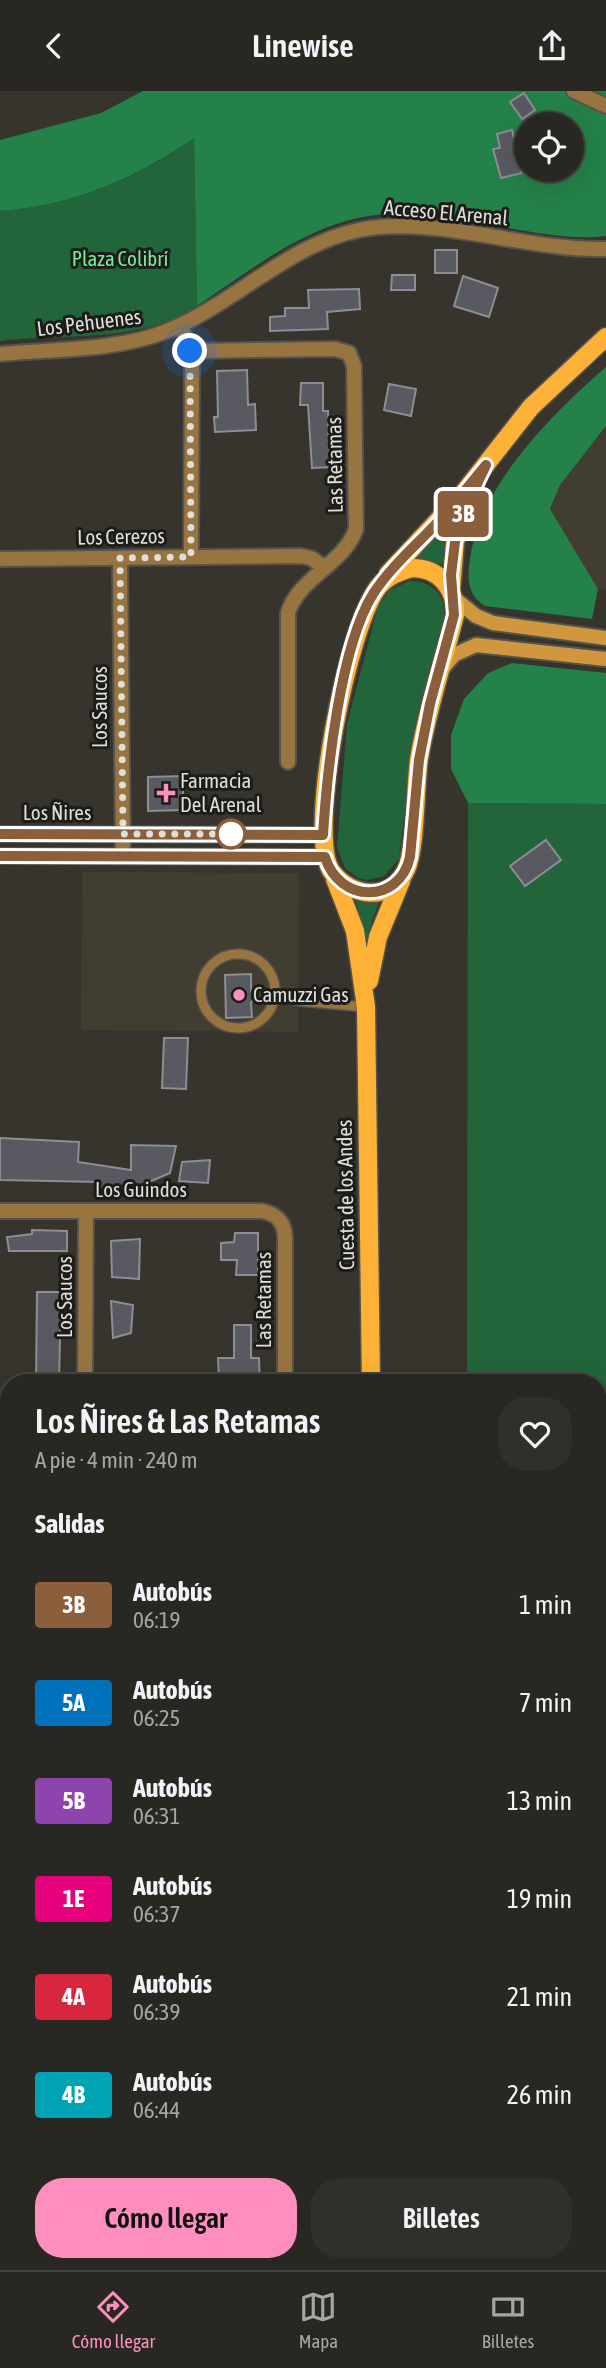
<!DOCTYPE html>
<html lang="es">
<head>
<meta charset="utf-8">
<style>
	:root { --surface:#282722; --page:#302f2a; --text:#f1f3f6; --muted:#a5a5a5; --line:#444440; --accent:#fd8ebe }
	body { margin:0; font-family:"Asap Condensed",sans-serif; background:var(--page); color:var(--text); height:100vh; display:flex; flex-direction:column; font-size:26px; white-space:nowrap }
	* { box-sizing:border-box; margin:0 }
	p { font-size:23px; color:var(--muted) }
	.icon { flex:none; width:38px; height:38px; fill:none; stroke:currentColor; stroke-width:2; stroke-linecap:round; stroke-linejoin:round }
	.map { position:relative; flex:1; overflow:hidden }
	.side { position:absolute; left:0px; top:1283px; width:607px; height:898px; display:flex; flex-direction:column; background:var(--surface); border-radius:28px 28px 0 0; box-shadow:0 7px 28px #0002,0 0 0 2px var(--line) }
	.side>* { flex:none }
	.badge { padding:0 14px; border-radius:5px; font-size:24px; line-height:46px }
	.tools { position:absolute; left:514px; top:21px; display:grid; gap:14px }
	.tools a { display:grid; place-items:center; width:70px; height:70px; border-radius:50%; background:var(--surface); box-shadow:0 7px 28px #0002,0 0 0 2px var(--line); font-size:35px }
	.you { position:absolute; width:35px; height:35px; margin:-18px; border:5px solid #fff; border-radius:50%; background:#1a73e8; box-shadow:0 0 0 10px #1a73e833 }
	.map>.badge { position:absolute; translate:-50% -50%; box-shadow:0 0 0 4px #fff }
	h2 { padding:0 35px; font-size:26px; line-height:63px }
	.round { display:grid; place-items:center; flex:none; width:74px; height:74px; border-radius:28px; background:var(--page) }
	.overview { display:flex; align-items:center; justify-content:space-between; height:119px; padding:0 35px }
	h1 { font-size:33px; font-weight:600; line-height:52px }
	.button { display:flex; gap:14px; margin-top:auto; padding:14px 35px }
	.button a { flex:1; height:80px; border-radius:28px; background:var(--accent); color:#111; font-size:28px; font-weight:600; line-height:80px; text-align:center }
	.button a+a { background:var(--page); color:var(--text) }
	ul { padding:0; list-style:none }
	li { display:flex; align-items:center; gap:21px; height:98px; padding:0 35px }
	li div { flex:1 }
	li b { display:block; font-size:26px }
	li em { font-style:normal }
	li .badge { min-width:77px; font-weight:700; text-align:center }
	header { display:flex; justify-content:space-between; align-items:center; height:91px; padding:0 35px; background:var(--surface); font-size:32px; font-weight:600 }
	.tabs { display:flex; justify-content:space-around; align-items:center; height:98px; border-top:2px solid var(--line); background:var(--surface); font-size:19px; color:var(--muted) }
	.tabs a { display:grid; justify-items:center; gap:4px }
	.tabs .active { color:var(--accent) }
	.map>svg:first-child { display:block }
</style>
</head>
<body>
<header><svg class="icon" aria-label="back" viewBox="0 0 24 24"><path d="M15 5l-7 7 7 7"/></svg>Linewise<svg class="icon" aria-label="share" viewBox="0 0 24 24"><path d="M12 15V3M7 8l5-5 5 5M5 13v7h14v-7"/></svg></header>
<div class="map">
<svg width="606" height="2179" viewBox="0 0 606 2179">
	<rect width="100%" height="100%" fill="#36342d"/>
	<path fill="#413d30" d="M606,335V498H598L550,419L560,394Z
		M82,781L299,782L298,941L81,939Z"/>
	<path fill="#22653a" d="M194,47L197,215C141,253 65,242 0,250V120C72,115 136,88 194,47Z
		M451,428L454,429L442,474L415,466Z
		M409,490C431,489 447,504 444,527L415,634L399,768L383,786L366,789L358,787L345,777L337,756L347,633L378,515L390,499Z
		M468,712L606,713V1833H598V1292H467Z
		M356,810L379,811L372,830L368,859Z
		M0,1398H9L7,1529H0Z"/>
	<path fill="#248149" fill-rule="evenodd" d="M143,0H606V145C564,150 520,138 478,132C450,128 422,122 393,123C318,124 257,175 197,215L194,47C135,88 72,115 0,120V49L101,22ZM527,33H572V79H527Z
		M606,276V335L560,394L550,418L598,498L592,528L485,515C467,504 467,487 470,468C480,394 552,323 606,276Z
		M512,572L606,582V713L468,712L451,678V644L464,608L488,582Z"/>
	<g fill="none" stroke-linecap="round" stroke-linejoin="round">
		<path stroke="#0d5c6c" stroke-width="5" d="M0,1931H9
			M256,2179L261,2172"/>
	</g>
	<path fill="#595961" stroke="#8d8d95" stroke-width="2" d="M524,2L535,19L522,28L510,11Z
		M512,39L522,82L501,87L493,58L500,57L497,43Z
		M435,159H457V182H435Z
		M392,184H415V199H391Z
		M463,185L498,197L489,226L454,215Z
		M359,198L360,218L327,221L328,238L270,240V226L285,225V217H309L308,199Z
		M247,279L248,314L255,313L256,339L215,341L214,326H218L217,280Z
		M301,292H323V320H328L329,361H333L334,376L312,377L308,314H300Z
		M389,293L416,298L411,325L384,319Z
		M183,685V719L148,720V686Z
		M546,749L561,769L525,795L510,775Z
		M251,883V900L255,906L251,912L252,926L226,927L225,884Z
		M164,947H188L186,998L162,997Z
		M0,1047L79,1051L78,1071L131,1079V1054L176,1055L170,1082L142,1094L98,1096L99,1091L0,1089Z
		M210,1069L208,1092L179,1090L182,1071Z
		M32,1139L67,1140V1160H9L7,1146L32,1143Z
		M235,1142H258V1184H236L237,1169H221V1152L234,1151Z
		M140,1148L139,1188L112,1186L111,1150Z
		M37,1201H61L59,1292H36Z
		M111,1210L133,1214L131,1242L113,1247Z
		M234,1234H251V1267H259L260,1292H219L218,1267H234Z"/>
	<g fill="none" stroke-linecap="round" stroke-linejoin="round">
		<defs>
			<path id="service" d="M201 900a37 37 0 1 1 74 0a37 37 0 1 1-74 0Z
				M275,904L299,910L366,916"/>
			<path id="minor" d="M574,0L606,15
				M181,234L192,268L191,466
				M190,260L335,258L349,262L354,275L356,438C344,473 299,486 288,522V671
				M120,467L123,765
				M0,468L301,465L311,467L324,476
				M0,1120H262C276,1123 284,1130 285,1145V1292
				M85,1292L86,1120
				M598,2096L606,2075
				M20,2179L28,2172
				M565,2179L568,2172"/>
			<path id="tertiary" d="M0,263C54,258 117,260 167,240C234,213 287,154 359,139C433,124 528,160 606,158
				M0,743L323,744
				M0,765L325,766
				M0,1866L9,1867"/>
			<path id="secondary" d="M454,507L476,525L493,532L606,547
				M441,579L454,564L476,554L606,568
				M598,1925H606"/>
			<path id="primary" d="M412,477C439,477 456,497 455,524C443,572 427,619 419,668C415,696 416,758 406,779C391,811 352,807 332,781C305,746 349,528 380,494C388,485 400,480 412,477Z
				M388,483L461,405L531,316L606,246
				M451,500L455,451L475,396
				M335,788L355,840L366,916L371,1292
				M369,890L378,846L401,790
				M317,2179L320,2172"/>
		</defs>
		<use href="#service" stroke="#54534c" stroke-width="12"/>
		<use href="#minor" stroke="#54534c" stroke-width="18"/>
		<use href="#tertiary" stroke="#54534c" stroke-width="18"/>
		<use href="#secondary" stroke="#54534c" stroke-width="18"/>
		<use href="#primary" stroke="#54534c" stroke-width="21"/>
		<use href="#service" stroke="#987441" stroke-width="9"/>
		<use href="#minor" stroke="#987441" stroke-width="14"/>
		<use href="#tertiary" stroke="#987441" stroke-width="14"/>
		<use href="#secondary" stroke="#d1973f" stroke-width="14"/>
		<use href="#primary" stroke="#fdb237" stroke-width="18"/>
	</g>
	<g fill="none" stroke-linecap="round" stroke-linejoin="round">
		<defs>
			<path id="line" d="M0,743L323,744C327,681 340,556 373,503C389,478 413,457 434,435C452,416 469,395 486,374L465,418L455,451L451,484L454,524L430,613L419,669L410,766C399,814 339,812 325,766L0,765"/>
		</defs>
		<use href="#line" stroke="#fff" stroke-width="16"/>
		<use href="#line" stroke="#8b5e3c" stroke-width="10"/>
		<path stroke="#dfded9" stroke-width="7" stroke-dasharray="0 12.6" d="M190,260L191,466L120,467L123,743H231"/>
	</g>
	<g fill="#fd8ebe" stroke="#1c1c18" stroke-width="2.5">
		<path d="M162.5 691.5h7v7h7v7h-7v7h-7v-7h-7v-7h7z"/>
		<circle cx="239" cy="904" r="7"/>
	</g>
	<circle fill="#fff" stroke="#8b5e3c" stroke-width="3.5" cx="231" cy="743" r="14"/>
	<g text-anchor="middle" stroke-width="6" stroke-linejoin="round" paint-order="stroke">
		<g font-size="21" fill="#dfded9" stroke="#1c1c18">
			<text transform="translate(446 122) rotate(5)" y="7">Acceso El Arenal</text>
			<text transform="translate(89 232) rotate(-7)" y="7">Los Pehuenes</text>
			<text transform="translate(335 374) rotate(-91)" y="7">Las Retamas</text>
			<text transform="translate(121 446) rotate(-1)" y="7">Los Cerezos</text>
			<text transform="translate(100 616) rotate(-90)" y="7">Los Saucos</text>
			<text x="57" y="729">Los Ñires</text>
			<text x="141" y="1106">Los Guindos</text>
			<text transform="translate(346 1104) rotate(-91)" y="7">Cuesta de los Andes</text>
			<text transform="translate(65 1206) rotate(-90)" y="7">Los Saucos</text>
			<text transform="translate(264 1209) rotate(-90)" y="7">Las Retamas</text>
		</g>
		<g font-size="21" fill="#77eb9c" stroke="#1c1c18">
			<text x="120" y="175">Plaza Colibrí</text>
		</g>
		<g font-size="21" fill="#dfded9" stroke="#1c1c18" text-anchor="start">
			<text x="180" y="697">Farmacia<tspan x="180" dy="24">Del Arenal</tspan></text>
			<text x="253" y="911">Camuzzi Gas</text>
		</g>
	</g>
</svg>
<div class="tools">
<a><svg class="icon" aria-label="locate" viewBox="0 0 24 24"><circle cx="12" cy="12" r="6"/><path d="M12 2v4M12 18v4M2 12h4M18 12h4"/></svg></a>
</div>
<div class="you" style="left:190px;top:260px"></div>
<b class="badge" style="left:463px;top:423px;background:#8b5e3c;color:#fff">3B</b>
<section class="side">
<div class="overview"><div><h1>Los Ñires &amp; Las Retamas</h1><p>A pie · 4 min · 240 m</p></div><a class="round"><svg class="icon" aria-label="heart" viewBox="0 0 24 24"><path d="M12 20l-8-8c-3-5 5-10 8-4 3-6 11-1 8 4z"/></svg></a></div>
<h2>Salidas</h2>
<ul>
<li><span class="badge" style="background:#8b5e3c;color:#fff">3B</span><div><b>Autobús</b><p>06:19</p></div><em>1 min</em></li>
<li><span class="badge" style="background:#0072bc;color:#fff">5A</span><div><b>Autobús</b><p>06:25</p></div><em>7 min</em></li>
<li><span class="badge" style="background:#8e44ad;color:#fff">5B</span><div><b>Autobús</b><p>06:31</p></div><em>13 min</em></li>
<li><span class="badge" style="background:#e6007e;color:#fff">1E</span><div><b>Autobús</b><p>06:37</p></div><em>19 min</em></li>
<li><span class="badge" style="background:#d7263d;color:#fff">4A</span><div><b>Autobús</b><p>06:39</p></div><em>21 min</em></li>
<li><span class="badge" style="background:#00a3b4;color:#fff">4B</span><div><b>Autobús</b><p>06:44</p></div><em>26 min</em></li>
</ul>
<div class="button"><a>Cómo llegar</a><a>Billetes</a></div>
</section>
</div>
<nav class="tabs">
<a class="active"><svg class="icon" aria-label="directions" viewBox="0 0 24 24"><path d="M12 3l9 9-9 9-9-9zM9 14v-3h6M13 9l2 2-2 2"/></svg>Cómo llegar</a>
<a><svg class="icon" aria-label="map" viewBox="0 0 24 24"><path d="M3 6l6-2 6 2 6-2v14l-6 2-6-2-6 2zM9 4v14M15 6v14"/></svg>Mapa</a>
<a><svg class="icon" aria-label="tickets" viewBox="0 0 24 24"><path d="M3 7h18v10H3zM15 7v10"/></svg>Billetes</a>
</nav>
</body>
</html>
